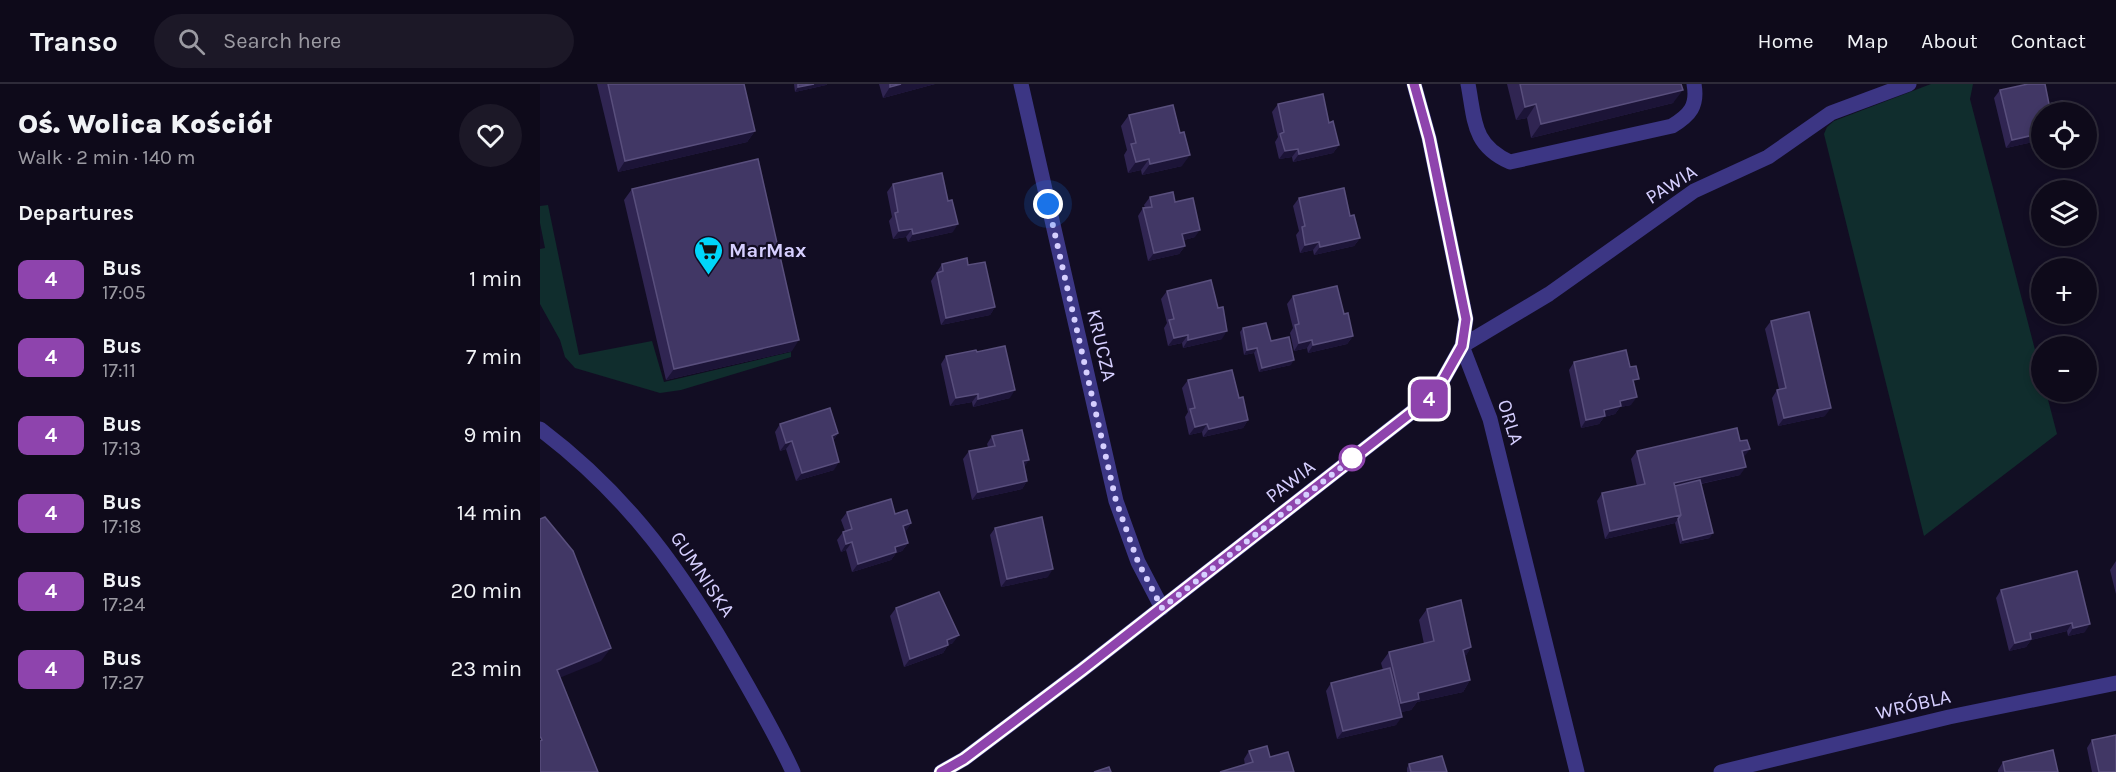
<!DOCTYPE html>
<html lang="en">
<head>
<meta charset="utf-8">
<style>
	:root { --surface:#0e0a1a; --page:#1c1827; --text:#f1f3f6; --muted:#9b9aa2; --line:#2e2b39 }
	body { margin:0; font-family:Karla,sans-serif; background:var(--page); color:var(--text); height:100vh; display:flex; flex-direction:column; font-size:22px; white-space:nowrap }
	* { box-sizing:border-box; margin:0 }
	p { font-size:20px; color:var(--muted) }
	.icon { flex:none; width:33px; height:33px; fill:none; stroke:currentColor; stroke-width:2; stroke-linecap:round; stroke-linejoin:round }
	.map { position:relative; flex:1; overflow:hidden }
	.panel { display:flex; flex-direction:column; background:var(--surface); width:540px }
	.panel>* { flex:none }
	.badge { padding:0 12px; border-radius:9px; font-size:21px; line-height:39px }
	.controls { position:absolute; left:1491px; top:18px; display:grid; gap:12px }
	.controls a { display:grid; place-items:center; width:66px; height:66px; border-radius:50%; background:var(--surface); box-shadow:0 3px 9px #0003,0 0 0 2px var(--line); font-size:30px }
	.you { position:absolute; width:30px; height:30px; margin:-15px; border:4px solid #fff; border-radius:50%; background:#1a73e8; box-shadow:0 0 0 9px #1a73e833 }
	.map>.badge { position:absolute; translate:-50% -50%; box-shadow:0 0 0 3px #fff }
	h2 { padding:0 18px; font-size:22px; line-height:54px }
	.round { display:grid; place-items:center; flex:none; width:63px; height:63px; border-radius:32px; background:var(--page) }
	.overview { display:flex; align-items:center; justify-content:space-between; height:102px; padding:0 18px }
	h1 { font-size:28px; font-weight:800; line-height:45px }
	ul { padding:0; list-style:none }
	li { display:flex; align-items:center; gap:18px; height:78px; padding:0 18px }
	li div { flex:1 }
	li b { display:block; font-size:22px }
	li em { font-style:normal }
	li .badge { min-width:66px; font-weight:700; text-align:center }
	header { display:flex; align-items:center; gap:36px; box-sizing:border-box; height:84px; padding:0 30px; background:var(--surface); border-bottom:2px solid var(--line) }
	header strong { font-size:28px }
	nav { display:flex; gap:33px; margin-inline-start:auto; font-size:21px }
	.search { width:420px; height:54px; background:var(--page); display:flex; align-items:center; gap:15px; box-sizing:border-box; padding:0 21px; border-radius:33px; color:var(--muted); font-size:22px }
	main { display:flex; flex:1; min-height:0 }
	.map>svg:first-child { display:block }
</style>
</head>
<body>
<header>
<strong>Transo</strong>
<div class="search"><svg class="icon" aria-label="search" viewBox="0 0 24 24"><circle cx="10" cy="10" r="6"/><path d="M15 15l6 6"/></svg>Search here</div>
<nav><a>Home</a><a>Map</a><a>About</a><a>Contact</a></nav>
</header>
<main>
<section class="panel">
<div class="overview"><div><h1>Oś. Wolica Kościół</h1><p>Walk · 2 min · 140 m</p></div><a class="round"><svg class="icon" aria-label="heart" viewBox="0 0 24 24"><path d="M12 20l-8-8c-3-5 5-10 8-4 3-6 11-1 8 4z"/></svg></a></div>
<h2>Departures</h2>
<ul>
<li><span class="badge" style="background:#8e44ad;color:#fff">4</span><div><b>Bus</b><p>17:05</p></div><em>1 min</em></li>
<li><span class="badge" style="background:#8e44ad;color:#fff">4</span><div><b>Bus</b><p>17:11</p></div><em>7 min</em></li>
<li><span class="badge" style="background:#8e44ad;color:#fff">4</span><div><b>Bus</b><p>17:13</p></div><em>9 min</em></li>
<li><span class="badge" style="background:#8e44ad;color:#fff">4</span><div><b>Bus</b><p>17:18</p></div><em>14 min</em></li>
<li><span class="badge" style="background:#8e44ad;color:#fff">4</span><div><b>Bus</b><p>17:24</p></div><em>20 min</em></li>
<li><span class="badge" style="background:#8e44ad;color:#fff">4</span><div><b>Bus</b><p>17:27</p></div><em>23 min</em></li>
</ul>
</section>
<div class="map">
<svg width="1576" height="688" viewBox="0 0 1576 688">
	<rect width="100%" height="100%" fill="#120d23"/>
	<path fill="#102d2d" d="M1391,0H1433L1430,15L1501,289L1502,308H1506L1517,350L1384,452L1284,50L1287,43L1294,37Z
		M8,121L39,271L112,257L124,298L251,268V273L141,306L120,309L35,284L25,273L20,256L0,220V165L5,164L0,139V122Z"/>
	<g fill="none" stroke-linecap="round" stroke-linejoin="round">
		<path stroke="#3c3684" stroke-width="15" d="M481,0L576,417L598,478L622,524
			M874,0L889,54L926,235L922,262L950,335L1037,688
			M928,0C935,36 932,61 970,78L1132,42C1150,31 1158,22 1154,0
			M0,345C90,413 144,490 199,587C218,620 237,653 253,688
			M401,688L424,675L542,586L895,310L922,262L1009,210L1154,107L1228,73L1291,29L1369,0
			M1181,688L1409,633L1576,599"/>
	</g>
	<path fill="#302552" d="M57,0H204L215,47L207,58L78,88Z
		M254,0H287L286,1L255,8Z
		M339,0H395L343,14Z
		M967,0H1141L1133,19L991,54L987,34L976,36Z
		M1460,6L1509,20L1502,28V56L1466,64L1454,14Z
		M738,20L789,39L799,61L793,69L753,78L752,73L739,75L735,58L738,53L732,28Z
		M589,31L642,82L602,91L601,86L588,89L584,71L587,66L581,42Z
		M353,100L413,148L368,158L366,153L353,155L349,137L352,133L347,108Z
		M92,105L252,267L126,296L84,116Z
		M610,113L635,118L655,153L644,156L645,162L639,170L608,177L598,132L603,124H605L604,121Z
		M759,114L810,132L820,154L814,162L774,171L773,166L760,169L756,151L759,147L753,122Z
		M402,180L428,181L455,223L450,231L401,241L391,197Z
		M627,207L682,255L643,264L642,259L628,262L624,244L627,239L621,215Z
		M753,212L804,230L813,252L807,260L768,269L767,264L754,267L750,249L753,244L747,220Z
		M1231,237L1285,332L1238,342L1232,314L1237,306L1239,305L1225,245Z
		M703,244L731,257L751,281L719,288L714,269L704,271L700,248Z
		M437,268L470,314L433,323L432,318L410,322L401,280L406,272Z
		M1034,278L1094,301L1091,321L1080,323L1075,330L1064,333L1059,340L1041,344L1029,286Z
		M648,296L699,314L708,336L703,344L663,353L662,348L649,351L645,333L648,328L642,304Z
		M240,340L298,349L293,357L294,386L256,397L246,365L240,367L235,348Z
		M452,352L484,383L487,397L482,405L432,416L423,375L429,367L448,363L447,360Z
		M1097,367L1204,373L1200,391L1161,400L1170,454L1140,460L1135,439L1065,455L1057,417L1062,409L1097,402L1091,375Z
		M307,428L355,430L371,439L365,448L368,459L362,467L356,469L351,476L312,488L306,466L301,468L297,456L303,448L305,447L301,436Z
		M455,444L508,493L461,503L450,451Z
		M1576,477V510L1570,486Z
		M1537,487L1545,548L1528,552L1527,547L1491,556L1486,563L1469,567L1456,514L1461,506Z
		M356,524L413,559L408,561L403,569L364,583L350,532Z
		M887,525L931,563L925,573L930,596L923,608L877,618L871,626L861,628L856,641L797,655L786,607L791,599L843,586L841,579L849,568L884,560L879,536Z
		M1552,656L1576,688H1552L1547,664Z
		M709,667L730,673L705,681L704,675Z
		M1463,678L1518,688H1458V686Z
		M869,680L907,688H867V684Z"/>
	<path fill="#1c1437" d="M274,0H287L286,1L255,8L258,3Z
		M361,0H395L343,14L350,3Z
		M1143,6L1133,19L991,54L1001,40Z
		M996,20L987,34L976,36L985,23Z
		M215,47L207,58L78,88L85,77Z
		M1502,49V56L1466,64L1472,56Z
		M799,61L793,69L753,78L759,70Z
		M758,65L752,73L739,75L745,67Z
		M650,71L642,82L602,91L610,80Z
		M609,75L601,86L588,89L596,78Z
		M418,140L413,148L368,158L373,150Z
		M372,145L366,153L353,155L359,147Z
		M660,146L655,153L637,158L642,150Z
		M820,154L814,162L774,171L780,163Z
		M779,158L773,166L760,169L765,161Z
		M645,162L639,170L608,177L614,169Z
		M455,223L450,231L401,241L406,234Z
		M687,247L682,255L643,264L648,256Z
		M648,251L642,259L628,262L634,254Z
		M813,252L807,260L768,269L773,261Z
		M259,256L252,267L126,296L134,285Z
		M772,256L767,264L754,267L759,259Z
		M717,264L714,269L704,271L707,266Z
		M754,276L751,281L719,288L722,284Z
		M475,306L470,314L433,323L438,315Z
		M438,310L432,318L410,322L416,314Z
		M1097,313L1091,321L1080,323L1075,330L1064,333L1059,340L1041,344L1046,336L1080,317Z
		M1291,324L1285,332L1238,342L1244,334Z
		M708,336L703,344L663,353L669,345Z
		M667,340L662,348L649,351L655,343Z
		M298,349L293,357L292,352Z
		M252,357L246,365L240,367L246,359Z
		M1210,365L1204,373L1197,375L1202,367Z
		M489,376L484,384L483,377Z
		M299,378L294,386L256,397L262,389Z
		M1206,383L1200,391L1132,406L1134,399Z
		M487,397L482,405L432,416L438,408Z
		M1141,431L1135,439L1065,455L1070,447Z
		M371,439L366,447L357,450L363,442Z
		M1173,449L1170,454L1140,460L1143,456Z
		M312,458L306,466L301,468L306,460Z
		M368,459L362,467L356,469L351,476L312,488L318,480L355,463Z
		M513,485L508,493L461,503L467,495Z
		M1532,539L1527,547L1491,556L1486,563L1469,567L1475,559L1490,549Z
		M1550,540L1545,548L1528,552L1533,544Z
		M419,551L413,559L408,561L403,569L364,583L370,575L407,556Z
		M931,563L924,575L923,566Z
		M71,564L61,577L7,599L17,586Z
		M930,596L923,608L877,618L871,626L853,630L861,619L878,609Z
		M862,633L856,641L797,655L803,647Z"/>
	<path fill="#413765" stroke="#594f7d" stroke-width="1.5" d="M68,0H204L215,47L85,77Z
		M258,0H274L258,3Z
		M350,0H361L350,3Z
		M980,0H1141L1143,6L1001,40L996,20L985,23Z
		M1488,0H1505L1509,20L1523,17L1526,28H1502V49L1472,56L1460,6Z
		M783,10L789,39L793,37L799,61L759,70L758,65L745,67L740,50L744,48L738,20Z
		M633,21L640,49L644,48L650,71L610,80L609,75L596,78L591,60L596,59L589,31Z
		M218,75L259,256L134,285L92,105Z
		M402,89L408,117L412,116L418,140L373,150L372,145L359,147L355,129L358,128L353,100Z
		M804,104L810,132L814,131L820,154L780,163L779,158L765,161L762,143L765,142L759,114Z
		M633,108L635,118L653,114L660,146L642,150L645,162L614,169L603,124L612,123L610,113Z
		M427,174L428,181L445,178L455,223L406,234L397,189L403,187L402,180Z
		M671,196L678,224L683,223L687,247L648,256V251L634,254L629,236L634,235L627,207Z
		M797,202L804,230L808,229L813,252L773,261L772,256L759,259L755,241L759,240L753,212Z
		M1269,228L1291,324L1244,334L1237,306L1246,304L1231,237Z
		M726,239L731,257L749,253L754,276L722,284L717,264L707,266L703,244Z
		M465,262L475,306L438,315V310L416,314L406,272L436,266L437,268Z
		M1086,266L1090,283L1096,282L1099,295L1093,296L1097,313L1080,317L1081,322L1064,326L1065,332L1046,336L1034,278Z
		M692,286L699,314L703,313L708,336L669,345L667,340L655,343L650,325L655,324L648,296Z
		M290,324L298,349L292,352L299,378L262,389L252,357L246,359L240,340Z
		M1197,344L1200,357L1207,356L1210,365L1202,367L1206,383L1134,399L1141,431L1070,447L1062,409L1105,400L1097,367Z
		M482,346L489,376L483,377L487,397L438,408L429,367L455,362L452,352Z
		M1160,396L1173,449L1143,456L1138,435L1141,431L1135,402Z
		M351,415L355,430L367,426L371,439L363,442L368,459L355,463L356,468L318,480L312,458L306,460L303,448L312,445L307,428Z
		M5,433L33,467L71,564L17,586L58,688H0V657L2,656L0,652V435Z
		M502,433L513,485L467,495L455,444Z
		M1537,487L1550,540L1533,544L1532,539L1490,549L1491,555L1475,559L1461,506Z
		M399,508L419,551L407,556L408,561L370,575L356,524Z
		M921,516L931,563L923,566L930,596L878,609L879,615L861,619L849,568L894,557L887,525Z
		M850,584L862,633L803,647L791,599Z
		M1576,651V688H1559L1552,656Z
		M727,662L730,673L748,668L754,688H680L713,678L709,667Z
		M1513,666L1518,688H1465L1463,678Z
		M902,672L907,688H871L869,680Z
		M569,683L571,688H554Z"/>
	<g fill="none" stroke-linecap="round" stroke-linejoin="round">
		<defs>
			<path id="line" d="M401,688L424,675L542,586L895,310L922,262L926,235L889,54L874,0"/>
		</defs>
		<use href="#line" stroke="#fff" stroke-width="14"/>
		<use href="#line" stroke="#8e44ad" stroke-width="9"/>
		<path stroke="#d6cfff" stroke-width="6" stroke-dasharray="0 10.8" d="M508,120L576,417L598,478L622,524L817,371L812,374"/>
	</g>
	<defs>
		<symbol id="supermarket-pin" viewBox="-11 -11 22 30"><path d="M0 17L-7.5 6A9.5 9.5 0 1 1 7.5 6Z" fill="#00d6fa" stroke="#120d23"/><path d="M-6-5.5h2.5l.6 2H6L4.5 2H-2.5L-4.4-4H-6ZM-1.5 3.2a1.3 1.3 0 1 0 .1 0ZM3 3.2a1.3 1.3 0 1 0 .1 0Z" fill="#111"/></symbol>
	</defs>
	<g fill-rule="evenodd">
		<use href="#supermarket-pin" x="152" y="150" width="33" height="45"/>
	</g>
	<circle fill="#fff" stroke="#8e44ad" stroke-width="3" cx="812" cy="374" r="12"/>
	<g text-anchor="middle" stroke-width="4.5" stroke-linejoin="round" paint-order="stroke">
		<g font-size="20" fill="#d6cfff" stroke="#120d23">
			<text transform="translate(1131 100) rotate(-32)" y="7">PAWIA</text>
			<text transform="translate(562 261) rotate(77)" y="7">KRUCZA</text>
			<text transform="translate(971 338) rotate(73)" y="7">ORLA</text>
			<text transform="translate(750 397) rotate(-38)" y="7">PAWIA</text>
			<text transform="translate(163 490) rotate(56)" y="7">GUMNISKA</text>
			<text transform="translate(1373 620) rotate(-13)" y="7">WRÓBLA</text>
		</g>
		<g font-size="20" font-weight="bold" fill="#d6cfff" stroke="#120d23" text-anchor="start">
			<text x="189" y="173">MarMax</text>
		</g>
	</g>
</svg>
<div class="controls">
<a><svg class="icon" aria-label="locate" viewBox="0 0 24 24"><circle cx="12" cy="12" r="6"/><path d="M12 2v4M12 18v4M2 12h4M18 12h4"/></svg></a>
<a><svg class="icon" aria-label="layers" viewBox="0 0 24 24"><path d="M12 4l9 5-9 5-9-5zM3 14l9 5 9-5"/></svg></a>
<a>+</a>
<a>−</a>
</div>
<div class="you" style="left:508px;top:120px"></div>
<b class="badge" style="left:889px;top:315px;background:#8e44ad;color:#fff">4</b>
</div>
</main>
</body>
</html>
